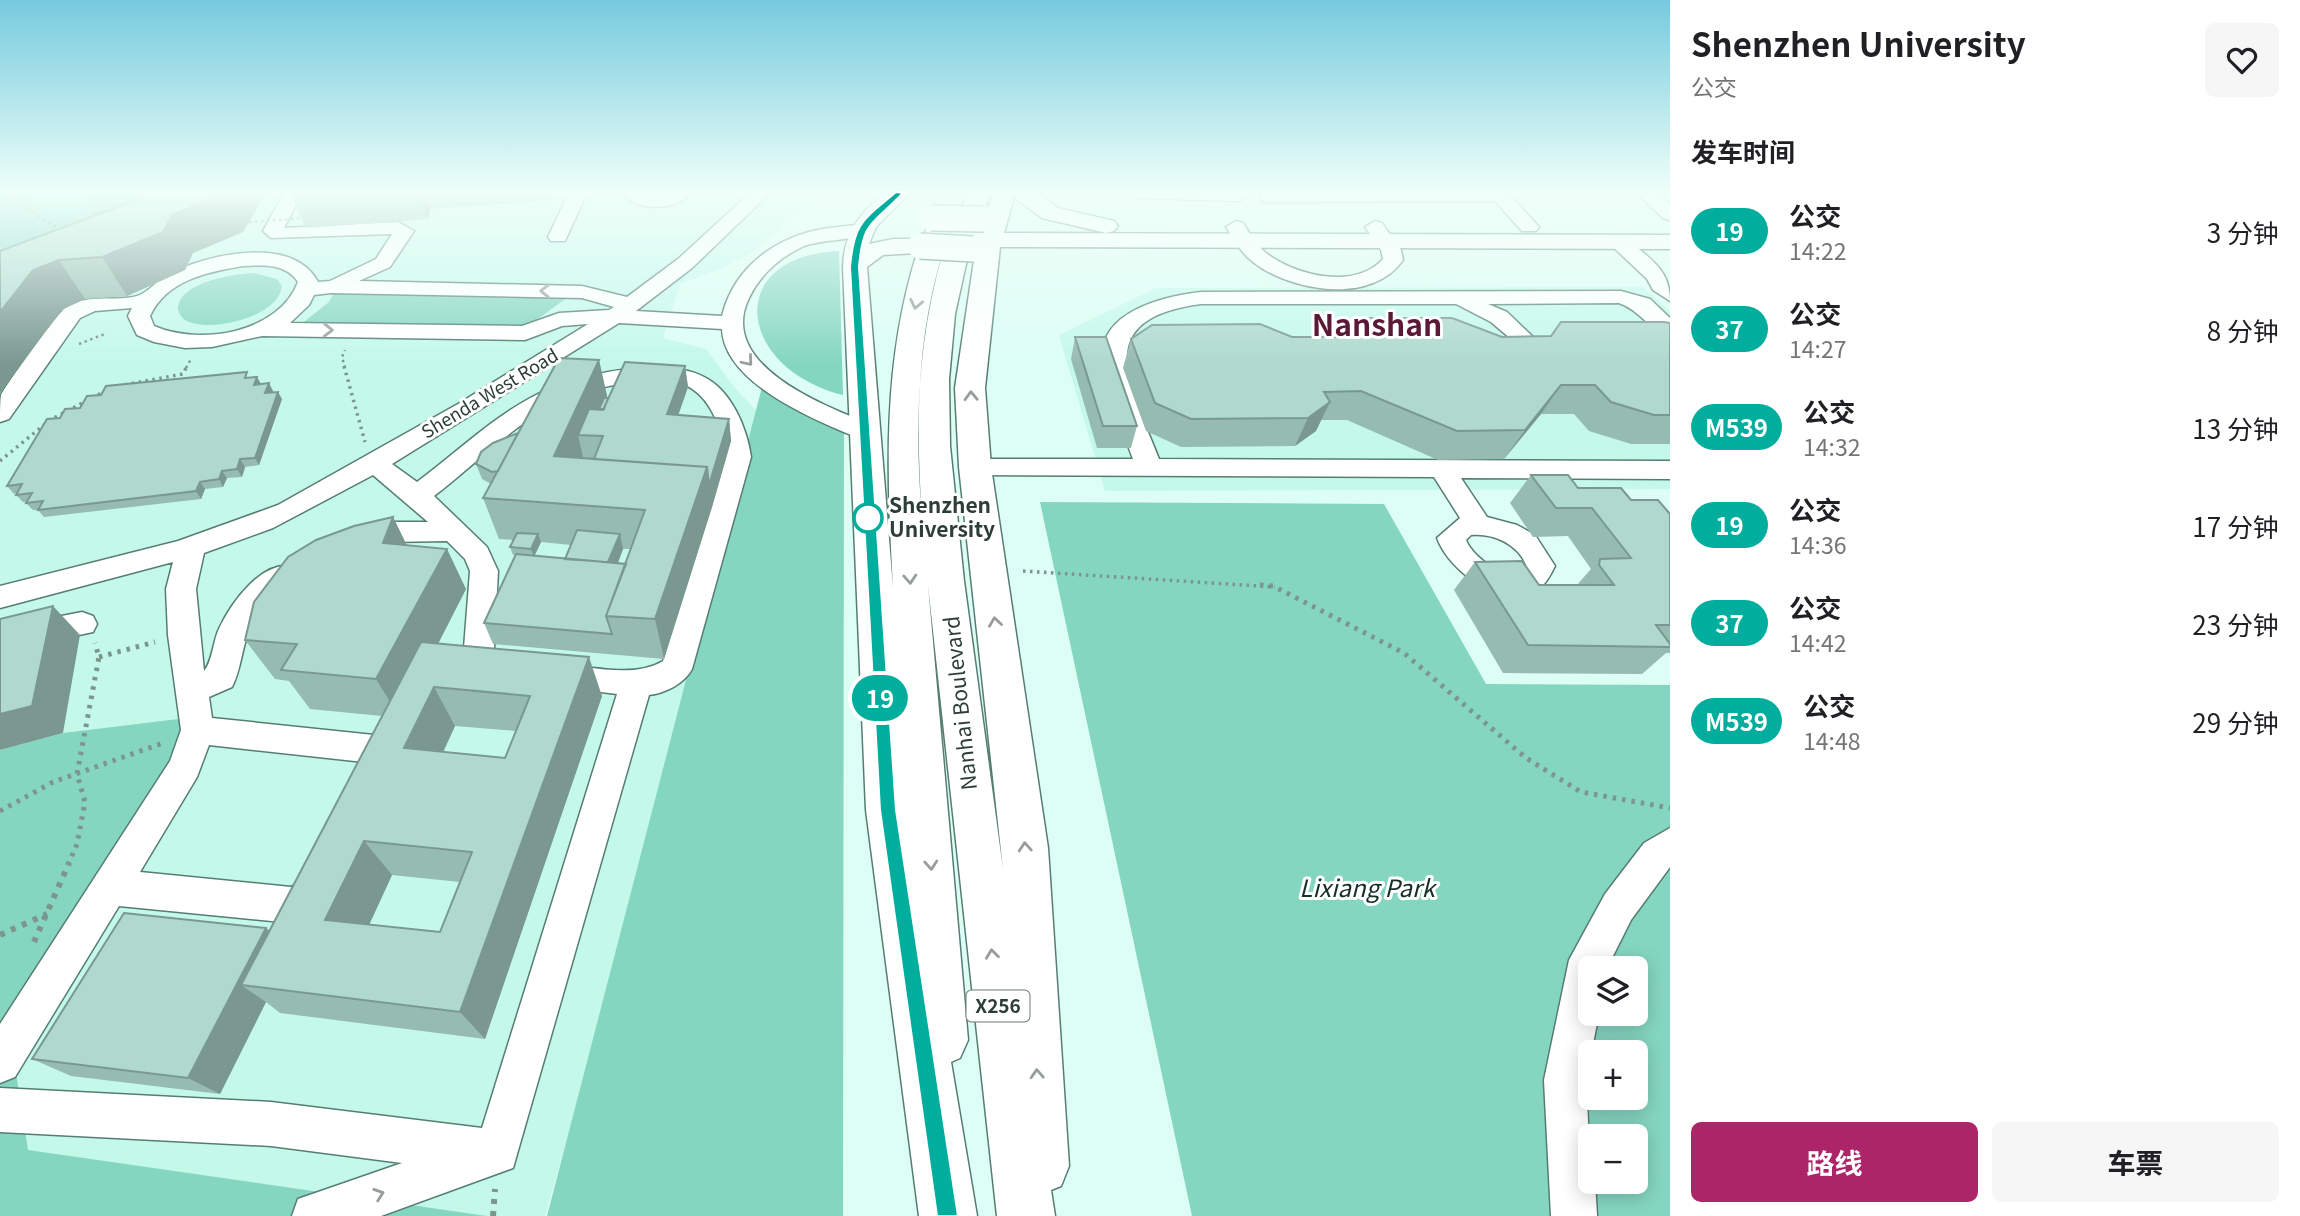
<!DOCTYPE html>
<html lang="zh">
<head>
<meta charset="utf-8">
<style>
	:root { --surface:#fff; --page:#f6f6f6; --text:#202124; --muted:#757577; --accent:#ad2569 }
	body { margin:0; font-family:Georgia,"Noto Sans SC",serif; background:var(--page); color:var(--text); height:100vh; display:flex; flex-direction:column; font-size:26px; white-space:nowrap }
	* { box-sizing:border-box; margin:0 }
	p { font-size:23px; color:var(--muted) }
	.icon { flex:none; width:38px; height:38px; fill:none; stroke:currentColor; stroke-width:2; stroke-linecap:round; stroke-linejoin:round }
	.map { position:relative; flex:1; overflow:hidden }
	.drawer { display:flex; flex-direction:column; background:var(--surface); width:630px }
	.drawer>* { flex:none }
	.badge { padding:0 14px; border-radius:23px; font-size:24px; line-height:46px }
	.controls { position:absolute; left:1578px; top:956px; display:grid; gap:14px }
	.controls a { display:grid; place-items:center; width:70px; height:70px; border-radius:10px; background:var(--surface); box-shadow:0 4px 18px #0003; font-size:35px }
	.map>.badge { position:absolute; translate:-50% -50%; box-shadow:0 0 0 4px #fff }
	h2 { padding:0 21px; font-size:26px; line-height:63px }
	.round { display:grid; place-items:center; flex:none; width:74px; height:74px; border-radius:10px; background:var(--page) }
	.head { display:flex; align-items:center; justify-content:space-between; height:119px; padding:0 21px }
	h1 { font-size:33px; font-weight:700; line-height:52px }
	.button { display:flex; gap:14px; margin-top:auto; padding:14px 21px }
	.button a { flex:1; height:80px; border-radius:10px; background:var(--accent); color:#fff; font-size:28px; font-weight:700; line-height:80px; text-align:center }
	.button a+a { background:var(--page); color:var(--text) }
	ul { padding:0; list-style:none }
	li { display:flex; align-items:center; gap:21px; height:98px; padding:0 21px }
	li div { flex:1 }
	li b { display:block; font-size:26px }
	li em { font-style:normal }
	li .badge { min-width:77px; font-weight:700; text-align:center }
	main { display:flex; flex:1; min-height:0 }
	.map>svg:first-child { display:block }
</style>
</head>
<body>
<main>
<div class="map">
<svg width="1670" height="1216" viewBox="0 0 1670 1216">
	<rect width="100%" height="100%" fill="#dcfef4"/>
	<path fill="#c4f9ea" d="M0,193H824L752,253L721,269L680,284L663,338L706,349L735,388L772,427L545,1216H0Z
		M1643,287L1670,311V489L1105,491L1059,335L1156,288Z"/>
	<path fill="#85d6c1" fill-rule="evenodd" d="M0,193H217L0,277Z
		M839,251L843,395C736,368 723,256 839,251Z
		M254,273L277,279L282,286C279,317 210,334 185,320C181,317 177,311 178,306C183,281 235,274 254,273Z
		M334,293L568,297L528,326L300,325L329,302Z
		M762,387L844,426L843,1216H547Z
		M1040,502L1384,504L1486,684L1670,685V1216H1192ZM1591,968H1636V1013H1591ZM1591,1052H1636V1097H1591ZM1591,1136H1636V1181H1591Z
		M195,717L12,1047L28,1150L487,1216H0V750L63,733Z"/>
	<path fill="#6beacc" d="M34,193H89L91,209L61,219L25,200Z"/>
	<g fill="none" stroke-linecap="round" stroke-linejoin="round">
		<defs>
			<path id="minor" d="M284,193H302L284,228L398,222L414,231L390,267L359,281L582,286L627,297L678,259L750,193H770L692,268L636,311L722,316C735,262 785,231 838,227C849,226 862,222 869,231C861,241 818,239 802,247C779,258 760,275 749,298C716,366 827,407 873,425L876,431L873,437C858,440 845,432 832,427C794,410 724,377 722,329L619,323L392,464L417,482C456,453 494,416 538,394C576,374 664,356 704,377C731,390 747,428 751,457L692,669C684,684 665,693 649,695L513,1168L381,1216H292L298,1199L402,1163L271,1146L0,1132V1088L271,1102L482,1128L617,694L544,685L539,676L544,667L555,663C588,666 633,679 663,661L725,457C723,431 711,396 685,385C654,373 582,389 554,404C510,428 473,466 434,496L487,547L498,571L494,648C502,661 518,659 525,673L520,682L509,686L476,672L464,648L470,571L465,559L447,541L389,542L363,549L353,546L349,539L353,532L389,522H428L373,475L273,528L204,553L196,589L204,671C212,662 213,643 218,631C230,604 263,557 296,567L300,574C290,592 267,601 255,620C241,641 243,666 232,687L209,697L212,718L374,735L386,739L401,768L392,790L380,794L368,790L363,779L367,768L364,762L209,745L197,777L140,872L291,887L319,875L332,880L338,893L332,906L292,923L119,906L15,1077L0,1083V1024L170,761L181,730L168,635L166,589L173,562L0,608V586L178,541L278,505L458,404L588,324L562,326L525,340L262,336L212,347L185,348L154,342L137,335L128,316L132,308L95,311L80,318L9,419L0,422C0,414 0,402 1,395C6,385 56,316 64,309C86,291 123,304 142,294C152,288 160,278 172,272C211,254 293,235 318,282L330,281L376,259L392,234L271,238L263,231ZM243,266C263,265 286,263 298,282C279,333 200,346 154,326L150,316C167,280 207,272 243,266ZM331,293L582,298L614,307L609,310L559,313L522,326L290,323L309,305L314,295Z
				M569,193H587L565,241H551L548,237Z
				M622,193H691C675,211 637,212 622,193Z
				M1129,193H1246L1248,196L1239,201L1138,198Z
				M1261,193H1508L1539,227L1536,231H1522L1495,201L1268,202L1262,201L1259,197Z
				M1636,193H1656L1670,205V220L1663,218Z
				M1236,221L1243,223C1250,234 1256,245 1266,253C1296,276 1355,290 1383,259L1381,250L1365,227L1375,221L1382,223L1401,250L1403,260C1372,305 1291,292 1253,262C1241,253 1234,239 1226,227Z
				M1619,236L1626,238C1649,259 1670,268 1670,301L1653,290L1647,279L1612,246L1609,242Z
				M1621,291L1650,299L1670,318V337C1651,332 1640,310 1619,303L1488,304L1507,312L1533,337L1529,354L1495,362L1484,355L1487,350L1510,346L1511,339L1491,322L1456,304H1201C1087,319 1131,386 1159,459L1670,461V479L1461,478L1487,517L1517,525L1535,535L1555,566C1552,572 1548,580 1543,585C1507,615 1450,573 1437,538L1460,518L1434,477L975,475L966,473L962,467L966,461L975,459H1133C1122,428 1105,393 1102,360C1099,311 1165,296 1201,292ZM1471,535C1493,533 1518,544 1526,565C1510,586 1473,558 1466,540Z
				M82,612L93,616L97,624L93,632L0,652V628Z
				M1670,828V867L1631,920L1607,968H1591V1013H1599L1586,1080L1591,1181H1595L1597,1216H1551L1544,1080L1569,960L1605,894L1644,843Z"/>
			<path id="major" d="M885,193H910L876,227L869,244L893,239H922L935,211H951L955,216C919,314 913,414 922,517C916,429 916,337 943,252C949,232 959,213 968,193H990L975,233H980L993,193H1038L1058,208L1114,221L1118,226L1114,231L1106,233L1042,218L1014,197L1004,233L1670,235V249L1000,247L985,388L991,467L1048,848L1069,1166L1061,1186L1051,1190L1055,1216H997L928,585L968,1040L960,1058L951,1062L977,1216H919L866,810L843,267C844,233 859,214 885,193ZM970,246L976,247L955,388L959,467L1003,869L964,581L950,446L949,379L955,314ZM917,253C882,364 887,473 893,588L867,267L883,255Z"/>
		</defs>
		<use href="#minor" stroke="#567d73" stroke-width="3"/>
		<use href="#major" stroke="#567d73" stroke-width="3"/>
		<path stroke="#7c958d" stroke-width="2.5" stroke-dasharray="2.5 3.5" stroke-linecap="butt" d="M3,193L64,232
			M0,202L19,193
			M79,344L107,333
			M186,368L191,359
			M345,368L342,357L345,350"/>
		<path stroke="#7c958d" stroke-width="3.5" stroke-dasharray="2.5 4.5" stroke-linecap="butt" d="M344,366L365,442
			M118,386L183,374L187,366
			M0,461L50,420L107,390
			M1023,571L1275,587"/>
		<path stroke="#7c958d" stroke-width="5" stroke-dasharray="3.5 6" stroke-linecap="butt" d="M1260,585L1273,586L1404,653L1526,758L1581,792L1670,808
			M99,657L155,642
			M0,811L53,782L163,743
			M68,865L77,844L85,802L77,774L99,657L95,643"/>
		<path stroke="#7c958d" stroke-width="6" stroke-dasharray="5 7" stroke-linecap="butt" d="M0,935L47,914
			M34,942L69,863
			M493,1216L495,1189"/>
		<use href="#minor" fill="#fff" fill-rule="evenodd"/>
		<use href="#major" fill="#fff" fill-rule="evenodd"/>
		<defs>
			<path id="major-bridge" d="M931,218L984,219
				M920,246L973,249"/>
		</defs>
		<use href="#major-bridge" stroke="#567d73" stroke-width="28" stroke-linecap="butt"/>
		<path stroke="#7c958d" stroke-width="2.5" stroke-dasharray="2.5 3.5" stroke-linecap="butt" d="M249,222L304,218"/>
		<use href="#major-bridge" stroke="#fff" stroke-width="25"/>
	</g>
	<path fill="#96bbb0" fill-rule="evenodd" d="M291,193H556L555,200L430,209L428,219L306,228Z
		M243,232L193,253L185,270L127,296L85,299L61,310L0,393V251Z
		M1670,323V444H1631L1589,431L1574,414H1541L1504,459L1438,460L1347,420H1321L1316,431L1295,446L1181,447L1146,431L1123,368L1131,339L1551,336Z
		M1075,337L1137,426L1131,448H1097L1071,359Z
		M599,360L607,398L685,366L688,387L678,415L729,419L731,441L712,507L664,659L493,644L484,623L516,555H513L510,547L514,540L499,539L483,498L491,484L482,479L476,464L518,433ZM541,542L571,545L565,559L534,556ZM623,549H631L626,564L618,563Z
		M250,378L273,391L272,392L282,399L259,465L245,467L242,477L227,478L223,487L205,489L201,499L44,517L38,510H33L26,503L27,502H23L16,495L17,493L14,494L7,486L60,418L80,408Z
		M1531,475L1578,488L1631,500L1670,514V653H1666L1642,674L1503,673L1454,590L1475,562L1539,585H1577L1591,569L1568,536L1533,537L1510,503Z
		M393,517L407,546L466,589L438,644L602,696L485,1039L280,1013L266,1002L220,1094L71,1076L32,1059L266,928L270,931L382,716L310,709L289,681L275,679L245,640ZM455,726L516,731L505,758L443,752ZM392,875L460,882L440,932L369,925Z"/>
	<path fill="#7a9890" d="M225,193H266L243,232L193,253L185,270L127,296L102,257L172,215Z
		M419,193H425L430,209L428,219Z
		M59,260L85,299L61,310L0,393V312L33,270Z
		M599,360L608,400L578,435L583,457L566,497L554,456Z
		M685,366L688,387L671,436L667,414Z
		M257,377L261,384L254,385Z
		M269,383L273,391L269,400L265,393Z
		M1561,385L1541,414L1504,459L1525,430Z
		M278,392L282,399L259,465L255,458Z
		M1330,402L1316,431L1295,446L1308,418Z
		M729,419L731,441L712,507L664,659L655,619L707,467Z
		M240,459L245,467L242,477L237,469Z
		M222,471L227,478L223,487L219,479Z
		M200,482L205,489L201,499L196,491Z
		M393,517L413,558L383,543Z
		M538,534L541,542L534,557L531,549Z
		M620,534L623,549L610,584L606,569Z
		M447,549L466,589L400,718L376,679Z
		M53,606L80,635L63,733L0,750V714Z
		M589,657L602,696L485,1039L460,1012Z
		M434,687L455,726L428,785L404,748Z
		M364,841L392,875L357,951L325,920Z
		M266,928L291,950L241,985L266,1002L220,1094L188,1078Z"/>
	<path fill="#afd9cd" stroke="#7a9890" stroke-width="2" fill-rule="evenodd" d="M155,193H225L172,215L163,232L102,257L59,260L33,270L0,312V251Z
		M1364,318H1452L1502,337L1551,336L1561,322H1664L1670,323V415H1654L1611,402L1595,385H1561L1525,430L1457,431L1361,391L1324,392L1330,402L1308,418L1191,419L1155,403L1131,339L1152,325L1260,324L1292,337H1343Z
		M1075,337H1106L1137,426H1103Z
		M559,358L599,360L554,456L707,467L655,619L606,616L645,510L483,498Z
		M625,362L685,366L667,414L729,419L709,485L707,467L594,459L603,436L578,435L589,409L603,410Z
		M247,372L245,378L257,377L254,385L269,383L265,393L278,392L255,458L240,459L237,469L222,471L219,479L200,482L196,491L38,510L43,501L26,503L32,493L16,495L22,484L7,486L47,419L60,418L65,409L80,408L87,396L101,395L106,386Z
		M604,398H608L604,409H599Z
		M518,433L498,471L492,472L476,464L481,452L493,443Z
		M1531,475H1568L1578,488H1621L1631,500H1658L1670,514V625H1656L1670,644V647L1528,645L1475,562L1522,561L1539,585H1614L1599,565L1600,559L1631,558L1592,508H1556Z
		M393,517L383,543L447,549L376,679L281,670L297,644L245,640L254,602L288,557L316,540L354,526Z
		M577,530L620,534L608,562L565,559Z
		M517,533L538,534L531,549L510,547Z
		M516,554L626,564L606,616L612,634L484,623Z
		M53,606L32,706L0,714V619Z
		M421,642L589,657L460,1012L241,985ZM434,687L530,696L505,758L404,748ZM364,841L472,852L440,932L325,920Z
		M124,913L266,928L188,1078L32,1059Z"/>
	<defs><path id="oneway-chevron" d="M-2-3.5L2.5 0L-2 3.5" fill="none" stroke-width="1.6" stroke-linecap="round" stroke-linejoin="round" transform="scale(1.75)"/></defs>
	<g stroke="#969e9c">
		<use href="#oneway-chevron" transform="translate(545 291) rotate(-179)"/>
		<use href="#oneway-chevron" transform="translate(916 304) rotate(102)"/>
		<use href="#oneway-chevron" transform="translate(328 330) rotate(1)"/>
		<use href="#oneway-chevron" transform="translate(748 361) rotate(50)"/>
		<use href="#oneway-chevron" transform="translate(971 396) rotate(-92)"/>
		<use href="#oneway-chevron" transform="translate(910 579) rotate(86)"/>
		<use href="#oneway-chevron" transform="translate(995 622) rotate(-98)"/>
		<use href="#oneway-chevron" transform="translate(1025 847) rotate(-94)"/>
		<use href="#oneway-chevron" transform="translate(931 865) rotate(86)"/>
		<use href="#oneway-chevron" transform="translate(992 954) rotate(-97)"/>
		<use href="#oneway-chevron" transform="translate(1037 1074) rotate(-93)"/>
		<use href="#oneway-chevron" transform="translate(379 1194) rotate(-19)"/>
	</g>
	<linearGradient id="sky" x2="0" y2="1"><stop stop-color="#76cadd"/><stop offset="0.53" stop-color="#effffa"/><stop offset="1" stop-color="#effffa" stop-opacity="0"/></linearGradient>
	<rect width="1670" height="364" fill="url(#sky)"/>
	<path fill="#01ad9c" stroke="#fff" stroke-width="2" d="M896,192L903,193C873,225 863,219 859,267L896,810L958,1216H937L880,810L850,267C854,222 863,220 896,192Z"/>
	<circle fill="#fff" stroke="#01ad9c" stroke-width="3.5" cx="868" cy="518" r="14"/>
	<g text-anchor="middle" stroke-width="6" stroke-linejoin="round" paint-order="stroke">
		<g font-size="18" fill="#2d3e39" stroke="#fff">
			<text transform="translate(490 394) rotate(-31)" y="6">Shenda West Road</text>
		</g>
		<rect fill="#fff" stroke="#6c7874" stroke-width="2" x="966.5" y="990.5" width="63" height="31" rx="5"/>
		<g font-size="19" font-weight="bold" fill="#2d3e39">
			<text x="998" y="1013">X256</text>
		</g>
		<g font-size="21" font-weight="bold" fill="#2d3e39" stroke="#fff" text-anchor="start">
			<text x="889" y="513">Shenzhen<tspan x="889" dy="24">University</tspan></text>
		</g>
		<g font-size="21" fill="#2d3e39" stroke="#fff">
			<text transform="translate(961 703) rotate(-96)" y="7">Nanhai Boulevard</text>
		</g>
		<g font-size="24" font-style="italic" fill="#182e29" stroke="#fff">
			<text x="1367" y="897">Lixiang Park</text>
		</g>
		<g font-size="30" font-weight="bold" fill="#5a1937" stroke="#fff">
			<text x="1377" y="336">Nanshan</text>
		</g>
	</g>
</svg>
<div class="controls">
<a><svg class="icon" aria-label="layers" viewBox="0 0 24 24"><path d="M12 4l9 5-9 5-9-5zM3 14l9 5 9-5"/></svg></a>
<a>+</a>
<a>−</a>
</div>
<b class="badge" style="left:880px;top:698px;background:#01ad9c;color:#fff">19</b>
</div>
<section class="drawer">
<div class="head"><div><h1>Shenzhen University</h1><p>公交</p></div><a class="round"><svg class="icon" aria-label="heart" viewBox="0 0 24 24"><path d="M12 20l-8-8c-3-5 5-10 8-4 3-6 11-1 8 4z"/></svg></a></div>
<h2>发车时间</h2>
<ul>
<li><span class="badge" style="background:#01ad9c;color:#fff">19</span><div><b>公交</b><p>14:22</p></div><em>3 分钟</em></li>
<li><span class="badge" style="background:#01ad9c;color:#fff">37</span><div><b>公交</b><p>14:27</p></div><em>8 分钟</em></li>
<li><span class="badge" style="background:#01ad9c;color:#fff">M539</span><div><b>公交</b><p>14:32</p></div><em>13 分钟</em></li>
<li><span class="badge" style="background:#01ad9c;color:#fff">19</span><div><b>公交</b><p>14:36</p></div><em>17 分钟</em></li>
<li><span class="badge" style="background:#01ad9c;color:#fff">37</span><div><b>公交</b><p>14:42</p></div><em>23 分钟</em></li>
<li><span class="badge" style="background:#01ad9c;color:#fff">M539</span><div><b>公交</b><p>14:48</p></div><em>29 分钟</em></li>
</ul>
<div class="button"><a>路线</a><a>车票</a></div>
</section>
</main>
</body>
</html>
